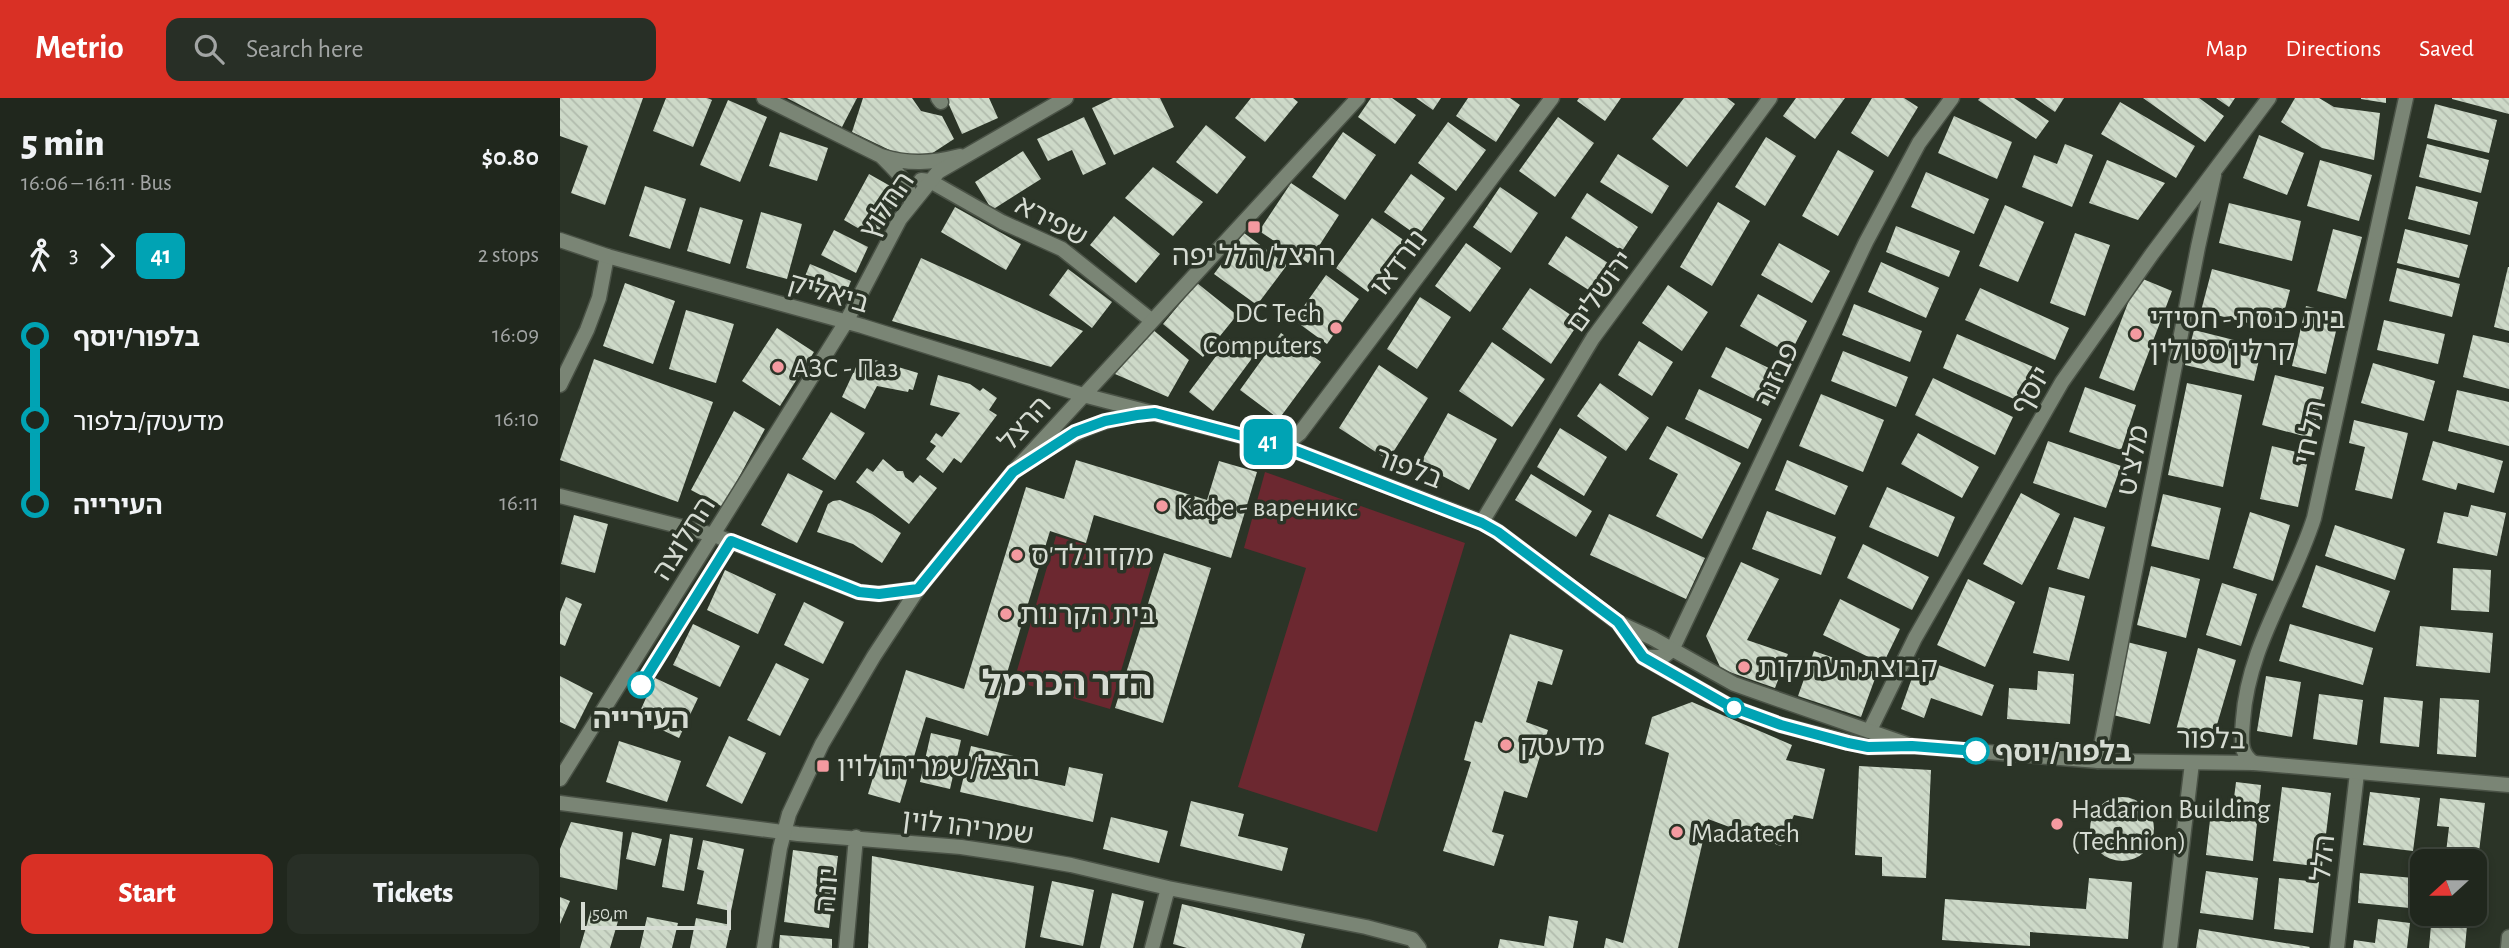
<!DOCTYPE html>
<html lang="en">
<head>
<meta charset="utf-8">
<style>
	:root { --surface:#20271d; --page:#282f26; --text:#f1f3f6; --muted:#a2a5a4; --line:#3d443b; --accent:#d93025 }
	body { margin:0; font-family:"Alegreya Sans","Noto Sans Hebrew",sans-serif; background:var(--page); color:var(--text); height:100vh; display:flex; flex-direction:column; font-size:26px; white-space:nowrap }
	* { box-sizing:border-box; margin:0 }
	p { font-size:23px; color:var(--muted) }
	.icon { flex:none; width:38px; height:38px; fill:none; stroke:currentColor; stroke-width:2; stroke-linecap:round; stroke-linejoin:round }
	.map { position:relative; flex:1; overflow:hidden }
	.details { display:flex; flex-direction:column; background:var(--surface); width:560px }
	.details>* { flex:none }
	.badge { padding:0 14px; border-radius:10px; font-size:24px; line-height:46px }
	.needle { width:46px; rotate:249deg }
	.tools { position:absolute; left:1850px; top:751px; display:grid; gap:14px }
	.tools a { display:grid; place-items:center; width:77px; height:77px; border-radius:14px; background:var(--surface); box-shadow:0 4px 10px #0003,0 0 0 2px var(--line); font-size:35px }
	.scale { position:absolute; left:21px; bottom:18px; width:150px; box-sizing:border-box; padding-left:7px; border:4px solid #d6dcd3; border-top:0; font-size:19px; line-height:24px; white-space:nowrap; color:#d6dcd3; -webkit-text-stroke:5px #2b3427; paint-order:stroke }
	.map>.badge { position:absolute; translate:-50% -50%; box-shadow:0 0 0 4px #fff }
	.legs { display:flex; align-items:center; gap:10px; height:77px; padding:0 21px; font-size:23px }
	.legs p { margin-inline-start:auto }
	.head { display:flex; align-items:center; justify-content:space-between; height:119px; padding:0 21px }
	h1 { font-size:38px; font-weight:800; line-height:52px }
	.button { display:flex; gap:14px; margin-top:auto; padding:14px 21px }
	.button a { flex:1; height:80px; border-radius:14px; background:var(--accent); color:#fff; font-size:28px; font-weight:800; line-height:80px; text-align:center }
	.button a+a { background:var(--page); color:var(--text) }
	ul { padding:0 21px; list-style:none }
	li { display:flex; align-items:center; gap:24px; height:84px; font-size:26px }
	li i { display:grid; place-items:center; width:10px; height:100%; margin:0 9px; background:currentColor }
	li i::after { content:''; width:18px; height:18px; margin:-9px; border:5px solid; border-radius:50%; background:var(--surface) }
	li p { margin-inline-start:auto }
	li:first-child i { background:linear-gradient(#0000 50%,currentColor 0) }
	li:last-child i { background:linear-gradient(currentColor 50%,#0000 0) }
	header { display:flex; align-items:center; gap:42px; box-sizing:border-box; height:98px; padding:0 35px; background:var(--accent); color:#fff }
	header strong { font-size:33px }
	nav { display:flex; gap:38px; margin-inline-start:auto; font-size:24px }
	.search { width:490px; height:63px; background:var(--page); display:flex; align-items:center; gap:18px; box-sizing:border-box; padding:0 24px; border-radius:14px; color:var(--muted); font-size:26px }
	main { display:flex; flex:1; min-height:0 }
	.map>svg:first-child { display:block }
</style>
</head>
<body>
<header>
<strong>Metrio</strong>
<div class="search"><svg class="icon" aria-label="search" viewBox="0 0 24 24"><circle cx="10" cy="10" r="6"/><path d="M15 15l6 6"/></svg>Search here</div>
<nav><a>Map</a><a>Directions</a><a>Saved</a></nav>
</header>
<main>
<section class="details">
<div class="head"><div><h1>5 min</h1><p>16:06 – 16:11 · Bus</p></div><b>$0.80</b></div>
<div class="legs"><svg class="icon" aria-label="walk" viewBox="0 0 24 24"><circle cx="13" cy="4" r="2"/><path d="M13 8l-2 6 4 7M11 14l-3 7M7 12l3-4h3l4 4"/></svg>3<svg class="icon" aria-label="forward" viewBox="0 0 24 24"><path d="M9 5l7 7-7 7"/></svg><b class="badge" style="background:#00a3b4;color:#fff">41</b><p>2 stops</p></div>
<ul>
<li><i style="color:#00a3b4"></i><b>בלפור/יוסף</b><p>16:09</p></li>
<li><i style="color:#00a3b4"></i><span>מדעטק/בלפור</span><p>16:10</p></li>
<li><i style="color:#00a3b4"></i><b>העירייה</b><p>16:11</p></li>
</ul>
<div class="button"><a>Start</a><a>Tickets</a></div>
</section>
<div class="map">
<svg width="1949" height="850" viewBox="0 0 1949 850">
	<defs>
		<pattern id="building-back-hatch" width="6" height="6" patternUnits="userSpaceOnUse" patternTransform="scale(1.75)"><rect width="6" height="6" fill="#cdd9c8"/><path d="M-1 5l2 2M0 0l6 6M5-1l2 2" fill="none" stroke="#b1bbad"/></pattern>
	</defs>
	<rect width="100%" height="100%" fill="#2b3427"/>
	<path fill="#6c2830" d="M705,374L905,445L817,734L678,689L746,470L684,450Z
		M496,438L592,466L550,611L454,583Z"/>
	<path fill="url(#building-back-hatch)" d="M0,0H83L45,107L11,95L28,48L0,38Z
		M106,0H147L152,2L133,49L93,33Z
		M227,0H297L282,29Z
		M303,0H352L361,13L382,18L394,41L371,56L342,58L292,34Z
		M386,0H429L438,20L402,36Z
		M553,0H600L614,29L554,57L532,10Z
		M691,0H733L738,4L705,44L675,20Z
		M811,0H832L856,17L835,46L798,19Z
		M856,0H881L873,12Z
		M908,0H950L960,7L936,44L896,18Z
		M1019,0H1061L1045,23L1017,3Z
		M1124,0H1167L1175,6L1127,69L1092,41Z
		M1236,0H1285L1255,41L1223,18Z
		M1312,0H1344L1358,9L1328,59L1291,35Z
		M1420,0H1454L1489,23L1476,41L1418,2Z
		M1475,0H1504L1495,14Z
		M1583,0H1639L1664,18L1645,44Z
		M1656,0H1675L1669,9Z
		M1735,0H1759L1774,9L1820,15L1814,62L1762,50L1721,24Z
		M1801,0H1826V5L1801,1Z
		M1892,0H1949V16L1892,1Z
		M168,2L207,19L180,84L140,67Z
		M1560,4L1635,48L1616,80L1541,36Z
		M1875,6L1937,22L1929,55L1867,40Z
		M1394,18L1452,44L1437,81L1378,55Z
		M524,19L546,66L523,77L512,52L488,63L477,41Z
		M998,19L1034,45L995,99L959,73Z
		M888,24L926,52L896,93L858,65Z
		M646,27L686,59L657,96L616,64Z
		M220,34L268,50L257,83L209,68Z
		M783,34L816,57L785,102L752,79Z
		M1699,37L1744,55L1727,97L1683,80Z
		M1206,39L1236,58L1205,108L1175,89Z
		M1505,46L1533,57L1512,109L1462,89L1474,57L1497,66Z
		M1867,46L1929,62L1921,95L1859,79Z
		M1278,52L1314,73L1278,138L1242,118Z
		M463,53L481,81L432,112L415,84Z
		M1058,56L1109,88L1092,116L1040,84Z
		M1547,62L1605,85L1578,122L1529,105Z
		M1760,62L1812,77L1799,123L1747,108Z
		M593,69L643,104L613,138L565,100Z
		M1366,74L1429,101L1414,136L1351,109Z
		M309,76L341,94L315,140L284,122Z
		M851,76L885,100L858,138L824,114Z
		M731,85L779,117L748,165L699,133Z
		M85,88L126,101L110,151L69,138Z
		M1856,88L1918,104L1910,137L1848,121Z
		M940,89L978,115L951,155L913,129Z
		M1027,95L1078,129L1062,153L1011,120Z
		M1158,104L1190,123L1152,188L1120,169Z
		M1669,105L1741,123L1732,163L1659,145Z
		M1445,107L1484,124L1458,184L1419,168Z
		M140,109L183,122L170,166L127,153Z
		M395,109L461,146L446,172L381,134Z
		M201,114L242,126L227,181L186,170Z
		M554,118L600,156L576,185L530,147Z
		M812,120L845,143L808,194L776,170Z
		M1336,128L1400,153L1389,179L1326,154Z
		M1773,131L1802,139L1786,201L1757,193Z
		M1845,131L1908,147L1899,180L1837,165Z
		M274,132L308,149L296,175L261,157Z
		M684,135L727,167L697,207L654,176Z
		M1515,135L1550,147L1525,218L1490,205Z
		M1006,138L1056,170L1038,198L988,166Z
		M906,145L941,170L910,214L875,188Z
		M1219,145L1270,173L1252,205L1201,177Z
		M361,160L523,233L491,269L332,223Z
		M1321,164L1379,190L1366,220L1308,194Z
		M250,166L291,183L282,205L241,188Z
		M1948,169H1949V233L1934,229Z
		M1837,170L1900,186L1892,219L1829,203Z
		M508,171L552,204L532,230L489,197Z
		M1652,171L1730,192L1719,233L1641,213Z
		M766,177L799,201L767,246L734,222Z
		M1578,179L1612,193L1574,293L1539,280Z
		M65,185L115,203L93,266L43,248Z
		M637,185L677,217L643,259L603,226Z
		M1108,187L1148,214L1122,253L1082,225Z
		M970,190L1020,223L991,266L942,231Z
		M1420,190L1509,230L1495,262L1405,222Z
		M1198,196L1247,223L1230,256L1180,228Z
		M860,199L891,219L857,271L827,251Z
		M1294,206L1362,233L1350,264L1282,237Z
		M1746,208L1780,216L1766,276L1732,268Z
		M126,212L174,226L156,285L109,271Z
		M1824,222L1885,236L1878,266L1817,252Z
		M217,230L254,254L220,308L182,283Z
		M592,231L629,262L608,299L555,276Z
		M1634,232L1702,249L1694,283L1625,267Z
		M721,235L761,264L719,321L680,292Z
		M1397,236L1476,270L1461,304L1383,270Z
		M1913,237L1949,245V291L1903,279Z
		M669,241L693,259L653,313L629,294Z
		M1079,243L1113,264L1092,298L1058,277Z
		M932,244L985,281L952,329L899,293Z
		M1166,249L1223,277L1208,308L1151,279Z
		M1283,253L1348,279L1336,309L1271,283Z
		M34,261L153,304L118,404L0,362Z
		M305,262H315L358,275L353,292L349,291L348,294L317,288L305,311L282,299L296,269Z
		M1813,265L1875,283L1864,323L1801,305Z
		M819,267L868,300L828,362L779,330Z
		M378,277L410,286L420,293L423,290L437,300L429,312L437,317L401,365L394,360L383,375L366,361L376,348L370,344L376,335L382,339L400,315L370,307Z
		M1715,277L1764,289L1751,340L1702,327Z
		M1373,280L1453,319L1435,357L1355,317Z
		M1040,285L1089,320L1066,353L1017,318Z
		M1627,285L1682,297L1663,389L1608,377Z
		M1525,289L1576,307L1561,352L1509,334Z
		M1139,291L1202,321L1188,351L1125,321Z
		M1897,292L1949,304V348L1888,333Z
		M1261,296L1324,322L1303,374L1239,348Z
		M174,313L205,331L163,409L131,392Z
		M271,314L305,335L275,382L242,361Z
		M888,315L937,341L909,392L860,366Z
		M1794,322L1848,335L1832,401L1795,392L1805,349L1789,345Z
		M1107,328L1181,365L1142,441L1096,418L1118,376L1089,361Z
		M1000,330L1047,359L1024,398L977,369Z
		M1358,335L1419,369L1402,400L1341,366Z
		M1488,343L1561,368L1546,410L1473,385Z
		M1873,343L1943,363L1934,395L1898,385L1896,392L1862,382Z
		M1712,348L1749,357L1738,409L1700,401Z
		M323,361L337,373H343L345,379L353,385L360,377L377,390L349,426L296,384L307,370L313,374Z
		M516,362L647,402L659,363L697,374L671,460L534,417L526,445L490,433L428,638L366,619L340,705L308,696L346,572L404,591L466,389L504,401Z
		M1227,362L1288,388L1275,417L1215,392Z
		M228,375L263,393L237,445L201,427Z
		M971,376L1032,413L1016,439L955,402Z
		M1327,389L1395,419L1378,459L1309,429Z
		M1461,395L1500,416L1462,487L1423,466Z
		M1603,396L1661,410L1649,462L1591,448Z
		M280,402L312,416L341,435L322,465L293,446L257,434L268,406L273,403Z
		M1911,407L1946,415L1937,458L1877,445L1884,414L1908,419Z
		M1207,413L1276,439L1261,477L1192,451Z
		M1690,414L1730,427L1713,483L1673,470Z
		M1049,416L1145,460L1126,501L1030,457Z
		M14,417L48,426L35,475L1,466Z
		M1514,419L1545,429L1529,481L1497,471Z
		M1775,427L1845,451L1835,482L1765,458Z
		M1303,446L1369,479L1352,512L1287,480Z
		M604,455L651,470L603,625L555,610Z
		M1181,464L1219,481L1187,542L1228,556L1215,590L1161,571L1146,538Z
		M1756,467L1830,493L1815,534L1742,509Z
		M1591,468L1640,481L1626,540L1577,527Z
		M1893,470L1931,472L1929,514L1891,512Z
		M165,472L216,496L198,536L147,512Z
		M1408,481L1455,504L1425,569L1377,547Z
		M1662,485L1697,496L1681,548L1646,537Z
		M1489,489L1525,498L1509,563L1473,555Z
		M6,499L22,506L5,548L0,546V514Z
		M1280,501L1340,531L1323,566L1263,537Z
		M244,504L284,524L263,566L224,547Z
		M133,526L180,548L160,589L113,567Z
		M1730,526L1813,550L1803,587L1719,563Z
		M1860,528L1933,535L1930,575L1856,568Z
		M950,536L1003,552L992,587L978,583L966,624L988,632L967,700L944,693L932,734L944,737L934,768L883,753L911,664L904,662L915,623L922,625Z
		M1567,544L1607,554L1590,626L1549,616Z
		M1638,550L1676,562L1651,647L1615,636Z
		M1254,553L1317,575L1301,619L1238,598Z
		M1359,560L1434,587L1422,618L1371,600L1364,620L1341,611Z
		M216,565L249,581L220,638L187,622Z
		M1478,573L1514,576L1510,626L1447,621L1449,590L1477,592Z
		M0,578L33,595L15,631L0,624Z
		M1706,578L1741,584L1732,639L1697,633Z
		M95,580L138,600L119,640L77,620Z
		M1759,596L1803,602L1797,647L1753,641Z
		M1824,599L1863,603L1859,649L1820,645Z
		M1880,600L1919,602L1916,659L1877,656Z
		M1132,604L1232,647L1226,662L1265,671L1253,721L1234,717L1221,748L1148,721L1118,850H1044L1046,840L1063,845L1109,655L1085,646L1092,619Z
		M371,635L401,642L390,691L360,684Z
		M169,638L206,655L182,706L146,688Z
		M59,643L121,663L107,704L46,684Z
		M411,648L466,661L462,679L505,688L509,669L543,676L533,724L400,694Z
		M1299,668L1371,672L1366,780L1322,778V759L1295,757Z
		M1676,684L1701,687L1693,763L1646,757L1650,722L1671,724Z
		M1722,689L1771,695L1762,769L1713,763Z
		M1810,694L1860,700L1853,753L1803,747Z
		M1530 731a32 32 0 1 1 64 0a32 32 0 1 1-64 0Z
		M1880,700L1925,705L1916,778L1914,763H1885L1889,729L1877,728Z
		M631,703L684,716L678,738L728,750L722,773L620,748Z
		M551,719L608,733L599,765L543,751Z
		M11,724L63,734L57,792L0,779V751Z
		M72,734L102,741L95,768L66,761Z
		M110,736L133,740L124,793L102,789Z
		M143,742L184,751L171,813L137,806L144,773L137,771Z
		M233,752L278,758L269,830L224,824Z
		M312,758L474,788L465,850H308Z
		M1646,773L1698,780L1693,822L1640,815Z
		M1800,775L1853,780L1850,810L1798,805Z
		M1529,780L1572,784L1568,841L1470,834V848L1382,842L1385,801L1526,811Z
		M1719,780L1759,784L1753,835L1714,831Z
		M492,783L534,792L523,848L480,839Z
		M552,795L584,803L573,850H540Z
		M0,799L10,803L0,826Z
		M622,806L745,836L741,850H627L613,846Z
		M31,812L59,820L50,850H20Z
		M1872,816H1908L1905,850H1869Z
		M989,818L1018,823L1013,850H938L940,841L984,848Z
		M87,819L118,825L112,850H80Z
		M136,820L171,827L166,850H130Z
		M1818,821L1850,825L1847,850H1793L1794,842L1815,845Z
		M1639,831L1750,849L1749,850H1636Z
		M220,837L272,841V850H219Z"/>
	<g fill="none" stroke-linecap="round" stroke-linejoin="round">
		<defs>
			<path id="minor" d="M204,0L321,58C349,67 372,65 400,58
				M378,0L381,4
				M322,59C335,72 351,86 351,106
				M361,82L370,83L442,124L502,151L591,222
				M0,287L27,232L39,200L47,158
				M714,346L730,343L740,335L992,0
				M922,424L1033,240L1210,0
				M1083,559H1103L1112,552L1306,144L1359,45L1392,0
				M1310,632L1355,540L1502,284L1592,156L1709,0
				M1538,663L1638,149L1654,77
				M1694,665C1678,655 1682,639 1683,622C1688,548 1732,489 1754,420L1846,0
				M0,705L238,736L401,749L448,756L511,767L608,790L806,829L852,841L859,850
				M286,850L296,739
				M592,850L608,790
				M1610,850L1632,665
				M1777,850L1797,675"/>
			<path id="tertiary" d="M0,142L47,158L302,228L523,297L728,350L922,424L938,434L1057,524L1092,540L1174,586L1352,648
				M471,361C508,338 541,319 584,316
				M0,398L154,437L299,494L319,496L358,491
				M1060,527L1083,559L1169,608L1221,627L1308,649L1352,648L1538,663L1694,665L1949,687
				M0,681L286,224L340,121L378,74L506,0
				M204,850L220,750L229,716L262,646L314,558L358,491L453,374L798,0
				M1948,850L1949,839"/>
		</defs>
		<use href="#minor" stroke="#4a5246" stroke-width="17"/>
		<use href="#tertiary" stroke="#4a5246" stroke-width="17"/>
		<use href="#minor" stroke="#7a8575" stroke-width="14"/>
		<use href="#tertiary" stroke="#7a8575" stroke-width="14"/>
	</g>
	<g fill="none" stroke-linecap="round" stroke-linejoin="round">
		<defs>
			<path id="line-1" d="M81,587L171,443L299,494L319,496L358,491L453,374L515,334L545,323L577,317L595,315L728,350L922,425L938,434L1058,524L1083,559L1169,608L1221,627L1288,645L1308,649L1352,648L1416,653"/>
		</defs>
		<use href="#line-1" stroke="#fff" stroke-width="16"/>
		<use href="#line-1" stroke="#00a3b4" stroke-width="10"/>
	</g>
	<g fill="#f49aa0" stroke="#2b3427" stroke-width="2.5">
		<rect x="687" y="122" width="14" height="14" rx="3.5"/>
		<circle cx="776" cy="230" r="7"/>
		<circle cx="1576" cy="236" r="7"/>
		<circle cx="218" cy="269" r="7"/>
		<circle cx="602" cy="408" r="7"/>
		<circle cx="457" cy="457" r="7"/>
		<circle cx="446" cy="516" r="7"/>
		<circle cx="1184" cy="569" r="7"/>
		<circle cx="946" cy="647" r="7"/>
		<rect x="256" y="661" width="14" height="14" rx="3.5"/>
		<circle cx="1497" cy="726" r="7"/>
		<circle cx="1117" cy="734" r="7"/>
	</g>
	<g fill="#fff" stroke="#00a3b4" stroke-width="3.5">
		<circle cx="81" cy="587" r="12"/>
		<circle cx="1174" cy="610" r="9"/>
		<circle cx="1416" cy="653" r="12"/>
	</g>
	<g text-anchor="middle" stroke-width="7" stroke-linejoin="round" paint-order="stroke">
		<g font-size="28" fill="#d6dcd3" stroke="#2b3427">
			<text transform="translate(326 107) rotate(-56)" y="10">החלוץ</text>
			<text transform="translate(492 122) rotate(28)" y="10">שפירא</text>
			<text transform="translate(838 164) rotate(-53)" y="10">נורדאו</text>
			<text transform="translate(1039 193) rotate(-54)" y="10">ירושלים</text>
			<text transform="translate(269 194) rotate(16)" y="10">ביאליק</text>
			<text transform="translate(1216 276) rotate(-65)" y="10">פבזנר</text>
			<text transform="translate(1470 292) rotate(-59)" y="10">יוסף</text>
			<text transform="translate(464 325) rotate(-48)" y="10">הרצל</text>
			<text transform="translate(1749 334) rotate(-78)" y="10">תל חי</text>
			<text transform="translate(1572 362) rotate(-79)" y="10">מלצ'ט</text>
			<text transform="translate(849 369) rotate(21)" y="10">בלפור</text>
			<text transform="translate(123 440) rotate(-58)" y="10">החלוצה</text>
			<text transform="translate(1651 640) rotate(1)" y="10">בלפור</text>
			<text transform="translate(408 728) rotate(7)" y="10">שמריהו לוין</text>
			<text transform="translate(1762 760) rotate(-84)" y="10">הלל</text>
			<text transform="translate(266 792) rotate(-85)" y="10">יונה</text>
		</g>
		<g font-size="28" fill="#d6dcd3" stroke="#2b3427" text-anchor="start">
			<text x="694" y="167" text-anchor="middle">הרצל/הלל יפה</text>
			<text x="762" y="224" text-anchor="end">DC Tech<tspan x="762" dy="32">Computers</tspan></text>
			<text x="1590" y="230">בית כנסת - חסידי<tspan x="1590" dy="32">קרלין סטולין</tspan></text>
			<text x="232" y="279">АЗС - Паз</text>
			<text x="616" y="418">Кафе - вареникс</text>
			<text x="471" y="467">מקדונלד'ס</text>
			<text x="460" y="526">בית הקרנות</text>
			<text x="1198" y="579">קבוצת העתקות</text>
			<text x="960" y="657">מדעטק</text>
			<text x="277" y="678">הרצל/שמריהו לוין</text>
			<text x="1511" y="720">Hadarion Building<tspan x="1511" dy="32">(Technion)</tspan></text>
			<text x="1131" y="744">Madatech</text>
		</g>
		<g font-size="28" font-weight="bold" fill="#d6dcd3" stroke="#2b3427">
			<text x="81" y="630">העירייה</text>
			<text x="1435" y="663" text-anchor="start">בלפור/יוסף</text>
		</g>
		<g font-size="35" font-weight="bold" fill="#d6dcd3" stroke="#2b3427">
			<text x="507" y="597">הדר הכרמל</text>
		</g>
	</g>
</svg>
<div class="tools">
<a><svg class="needle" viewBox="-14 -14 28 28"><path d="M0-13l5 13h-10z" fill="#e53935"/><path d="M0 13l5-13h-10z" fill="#a2a5a4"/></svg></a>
</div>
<div class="scale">50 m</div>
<b class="badge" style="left:708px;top:344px;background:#00a3b4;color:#fff">41</b>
</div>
</main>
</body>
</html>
